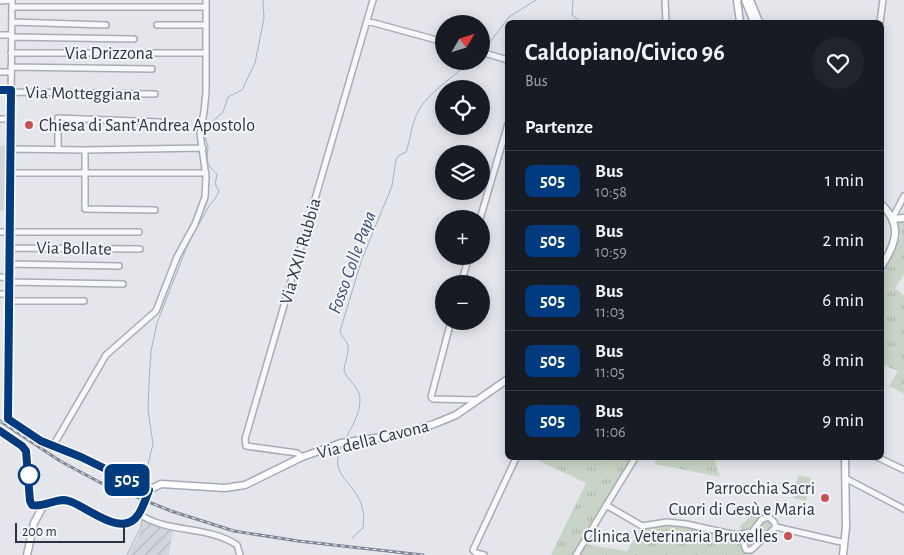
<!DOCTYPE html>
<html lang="it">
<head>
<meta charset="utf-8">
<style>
	:root { --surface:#171b24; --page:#20242c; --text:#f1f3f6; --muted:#9ea1a6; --line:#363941 }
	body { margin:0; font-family:"Alegreya Sans",sans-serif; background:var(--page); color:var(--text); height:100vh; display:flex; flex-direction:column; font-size:19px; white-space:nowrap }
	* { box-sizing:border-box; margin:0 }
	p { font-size:16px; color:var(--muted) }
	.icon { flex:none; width:28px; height:28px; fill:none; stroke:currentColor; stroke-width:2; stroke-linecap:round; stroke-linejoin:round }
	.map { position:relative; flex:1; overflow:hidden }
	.details { position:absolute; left:505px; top:20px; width:379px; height:440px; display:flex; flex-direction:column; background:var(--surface); border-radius:8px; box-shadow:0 2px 12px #0003 }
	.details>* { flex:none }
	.badge { padding:0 10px; border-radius:8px; font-size:18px; line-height:32px }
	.needle { width:32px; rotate:52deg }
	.fabs { position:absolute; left:435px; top:15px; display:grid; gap:10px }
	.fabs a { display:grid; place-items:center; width:55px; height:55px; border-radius:50%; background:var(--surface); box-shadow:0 2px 12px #0003; font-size:25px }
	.scale { position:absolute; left:15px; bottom:12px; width:110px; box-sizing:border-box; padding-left:5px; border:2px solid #2c3243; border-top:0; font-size:14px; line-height:18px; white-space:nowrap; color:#2c3243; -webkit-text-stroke:4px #f4f6f9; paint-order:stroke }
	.map>.badge { position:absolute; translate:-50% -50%; box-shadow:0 0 0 2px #fff }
	h2 { padding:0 20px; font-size:19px; line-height:45px }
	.round { display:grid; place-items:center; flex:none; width:52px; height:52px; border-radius:26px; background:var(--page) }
	.overview { display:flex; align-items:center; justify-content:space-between; height:85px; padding:0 20px }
	h1 { font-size:24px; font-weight:700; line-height:38px }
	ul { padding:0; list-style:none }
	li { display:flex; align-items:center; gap:15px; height:60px; padding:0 20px; border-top:1px solid var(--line) }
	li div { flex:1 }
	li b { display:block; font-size:19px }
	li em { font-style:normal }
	li .badge { min-width:55px; font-weight:700; text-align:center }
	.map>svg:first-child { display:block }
</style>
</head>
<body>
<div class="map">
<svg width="904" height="555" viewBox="0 0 904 555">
	<defs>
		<pattern id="industrial-furrows" width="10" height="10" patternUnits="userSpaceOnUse" patternTransform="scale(1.25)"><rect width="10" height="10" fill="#d3d5dd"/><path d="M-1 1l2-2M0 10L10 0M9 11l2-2" fill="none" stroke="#b5b7bf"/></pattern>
		<pattern id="grass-tufts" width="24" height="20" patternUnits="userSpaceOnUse" patternTransform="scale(1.25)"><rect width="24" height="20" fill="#c8d5c6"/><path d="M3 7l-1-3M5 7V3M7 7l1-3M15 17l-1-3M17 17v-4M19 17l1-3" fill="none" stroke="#acb7ab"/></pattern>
	</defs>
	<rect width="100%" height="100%" fill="#e4e6eb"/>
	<path fill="#d3d5dd" d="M0,146H8L7,211H0Z"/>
	<path fill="url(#industrial-furrows)" d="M143,521L173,530L169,555H128L139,536Z"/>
	<path fill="url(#grass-tufts)" d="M904,219V274L895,288L904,296V394L889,386L898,371L881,364V274L894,253L900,237L897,220Z
		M533,458H596L604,461L605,458H635L583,544L627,551L642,526L667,522L742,534L740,526L755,512L762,519L769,517L776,527L753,548L752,555H551L586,483Z
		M656,458H714L720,477L655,464Z"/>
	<path fill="#c8d5c6" d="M798,475L811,478L806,501L793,498Z"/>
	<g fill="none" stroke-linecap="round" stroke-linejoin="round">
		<path stroke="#a1b1c9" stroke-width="1" d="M573,0L572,15L581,22
			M484,50L509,17L536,0
			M345,439C352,427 365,405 358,391C354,384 348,379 344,372C344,363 349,355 348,346C347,340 341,337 340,331L362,259L392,186L396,160L398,156L406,152C411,139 411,124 418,112C427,93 456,75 471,61
			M342,445C328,473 350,479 360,501C364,509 364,519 363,528L352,538
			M150,486L151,482L148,480L146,473L153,444L148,410L149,383L151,351L157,323L188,244L209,206L215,199L219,191L215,184L217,174L209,166L207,160L208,146L204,134L206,128L223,112L228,97L242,90L255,63L264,18L263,0
			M127,555L141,527L142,521L140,518"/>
		<defs>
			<path id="minor" d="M12,0L8,418C20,437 63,448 83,458C105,468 127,480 149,490
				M665,0L666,22
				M0,1L12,0
				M12,7H206
				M367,21L444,42
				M12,22L106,25
				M880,22L883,0
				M157,25H206
				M0,35H11
				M11,37L134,39
				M481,52L508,60
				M11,53H206
				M11,67L152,69
				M0,72H11
				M0,90H11
				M11,92L155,94
				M0,119H10
				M10,149L85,150
				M58,149V118L159,122
				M9,173H206
				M155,210L85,209V150L203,148
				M480,219L508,124
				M892,219L904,196
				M0,232H139
				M9,248L140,249
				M9,264L119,266
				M0,277L10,278
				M10,282L123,284
				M461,284L469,256
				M0,294H9
				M9,301H84
				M451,321L431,397L433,399L478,400
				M0,431L22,446L26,451L31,502L34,505L43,506
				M53,446L106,355L156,311L177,257L195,224L205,197L206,177L200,133L204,112L206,92V0
				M302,457L297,453L246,446L245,439L373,0
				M879,458L904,470
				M845,478L904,509
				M606,505L642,526L667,522L686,524L736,535L752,532L762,519L769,517L774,522L776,527L841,542
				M139,514C169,534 207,525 237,545L240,555
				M742,535L745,548L746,550H751L776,527
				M484,555L476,553L473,550L516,458
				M576,555L635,458"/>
			<path id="major" d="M737,0L740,22
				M745,0L754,22
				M750,0L759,22
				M881,204C903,225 896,244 881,267
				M892,219L904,218
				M27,555L34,523L42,508L49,502L60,500L69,501L115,523L127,524L134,520L139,514L149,490L161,484L225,488L245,485L302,457L341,443L397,435L434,424L456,415L508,379
				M843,555L846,527L845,458"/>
		</defs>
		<use href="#minor" stroke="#a9acb5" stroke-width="8"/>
		<use href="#major" stroke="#a4aab7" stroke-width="9"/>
		<use href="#minor" stroke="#f7f8fa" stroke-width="5"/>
		<use href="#major" stroke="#fff" stroke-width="6"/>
		<defs>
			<path id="rail" d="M0,421L60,461L99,482L171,511L234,531L298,541L423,555"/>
		</defs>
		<use href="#rail" stroke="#7e8495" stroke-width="3"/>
		<use href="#rail" stroke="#f4f6f9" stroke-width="1" stroke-dasharray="4" stroke-linecap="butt"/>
	</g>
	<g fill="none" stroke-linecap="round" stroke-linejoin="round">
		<defs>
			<path id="line" d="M0,90H11L8,419L41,441L81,457L149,490C146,498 143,508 138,515C122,539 88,507 69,501C55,497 46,508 32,505L30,501L26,451L22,446L0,431"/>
		</defs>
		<use href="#line" stroke="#fff" stroke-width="11"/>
		<use href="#line" stroke="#003b80" stroke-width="8"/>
	</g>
	<g fill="#c95156" stroke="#f4f6f9" stroke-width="2">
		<circle cx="29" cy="125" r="5"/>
		<circle cx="825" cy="498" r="5"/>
		<circle cx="788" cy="536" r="5"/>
	</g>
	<circle fill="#fff" stroke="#003b80" stroke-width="2.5" cx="29" cy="475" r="10"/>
	<g text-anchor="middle" stroke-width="4" stroke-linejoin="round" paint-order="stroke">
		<g font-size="18" fill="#2c3243" stroke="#f4f6f9">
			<text x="109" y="59">Via Drizzona</text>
			<text transform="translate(83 93) rotate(1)" y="6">Via Motteggiana</text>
			<text transform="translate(74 248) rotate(1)" y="6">Via Bollate</text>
			<text transform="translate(300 251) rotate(-74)" y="6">Via XXII Rubbia</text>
			<text transform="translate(373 439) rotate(-14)" y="6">Via della Cavona</text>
		</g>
		<g font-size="18" fill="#2c3243" stroke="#f4f6f9" text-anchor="end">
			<text x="39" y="131" text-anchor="start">Chiesa di Sant'Andrea Apostolo</text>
			<text x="815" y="494">Parrocchia Sacri<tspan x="815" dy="21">Cuori di Gesù e Maria</tspan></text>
			<text x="778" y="542">Clinica Veterinaria Bruxelles</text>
		</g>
		<g font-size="19" font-style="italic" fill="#384d76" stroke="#f4f6f9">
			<text transform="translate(351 262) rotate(-70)" y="7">Fosso Colle Papa</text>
		</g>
	</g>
</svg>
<div class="fabs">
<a><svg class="needle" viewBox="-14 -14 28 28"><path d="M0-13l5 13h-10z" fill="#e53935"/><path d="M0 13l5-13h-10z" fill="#9ea1a6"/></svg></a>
<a><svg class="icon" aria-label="locate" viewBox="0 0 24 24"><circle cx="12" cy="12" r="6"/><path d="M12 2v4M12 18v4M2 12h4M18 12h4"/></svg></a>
<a><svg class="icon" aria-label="layers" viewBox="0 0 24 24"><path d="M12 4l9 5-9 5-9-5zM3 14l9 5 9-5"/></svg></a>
<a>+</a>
<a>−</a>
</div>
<div class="scale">200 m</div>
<b class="badge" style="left:127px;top:480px;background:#003b80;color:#fff">505</b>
<section class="details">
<div class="overview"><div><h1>Caldopiano/Civico 96</h1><p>Bus</p></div><a class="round"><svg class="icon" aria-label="heart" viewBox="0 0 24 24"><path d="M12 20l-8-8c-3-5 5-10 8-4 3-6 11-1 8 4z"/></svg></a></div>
<h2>Partenze</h2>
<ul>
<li><span class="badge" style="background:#003b80;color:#fff">505</span><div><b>Bus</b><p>10:58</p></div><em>1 min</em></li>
<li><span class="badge" style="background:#003b80;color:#fff">505</span><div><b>Bus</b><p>10:59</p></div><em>2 min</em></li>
<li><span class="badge" style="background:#003b80;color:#fff">505</span><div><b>Bus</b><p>11:03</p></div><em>6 min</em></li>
<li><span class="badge" style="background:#003b80;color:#fff">505</span><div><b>Bus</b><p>11:05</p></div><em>8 min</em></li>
<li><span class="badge" style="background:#003b80;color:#fff">505</span><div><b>Bus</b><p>11:06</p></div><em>9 min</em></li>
</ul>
</section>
</div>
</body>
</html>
